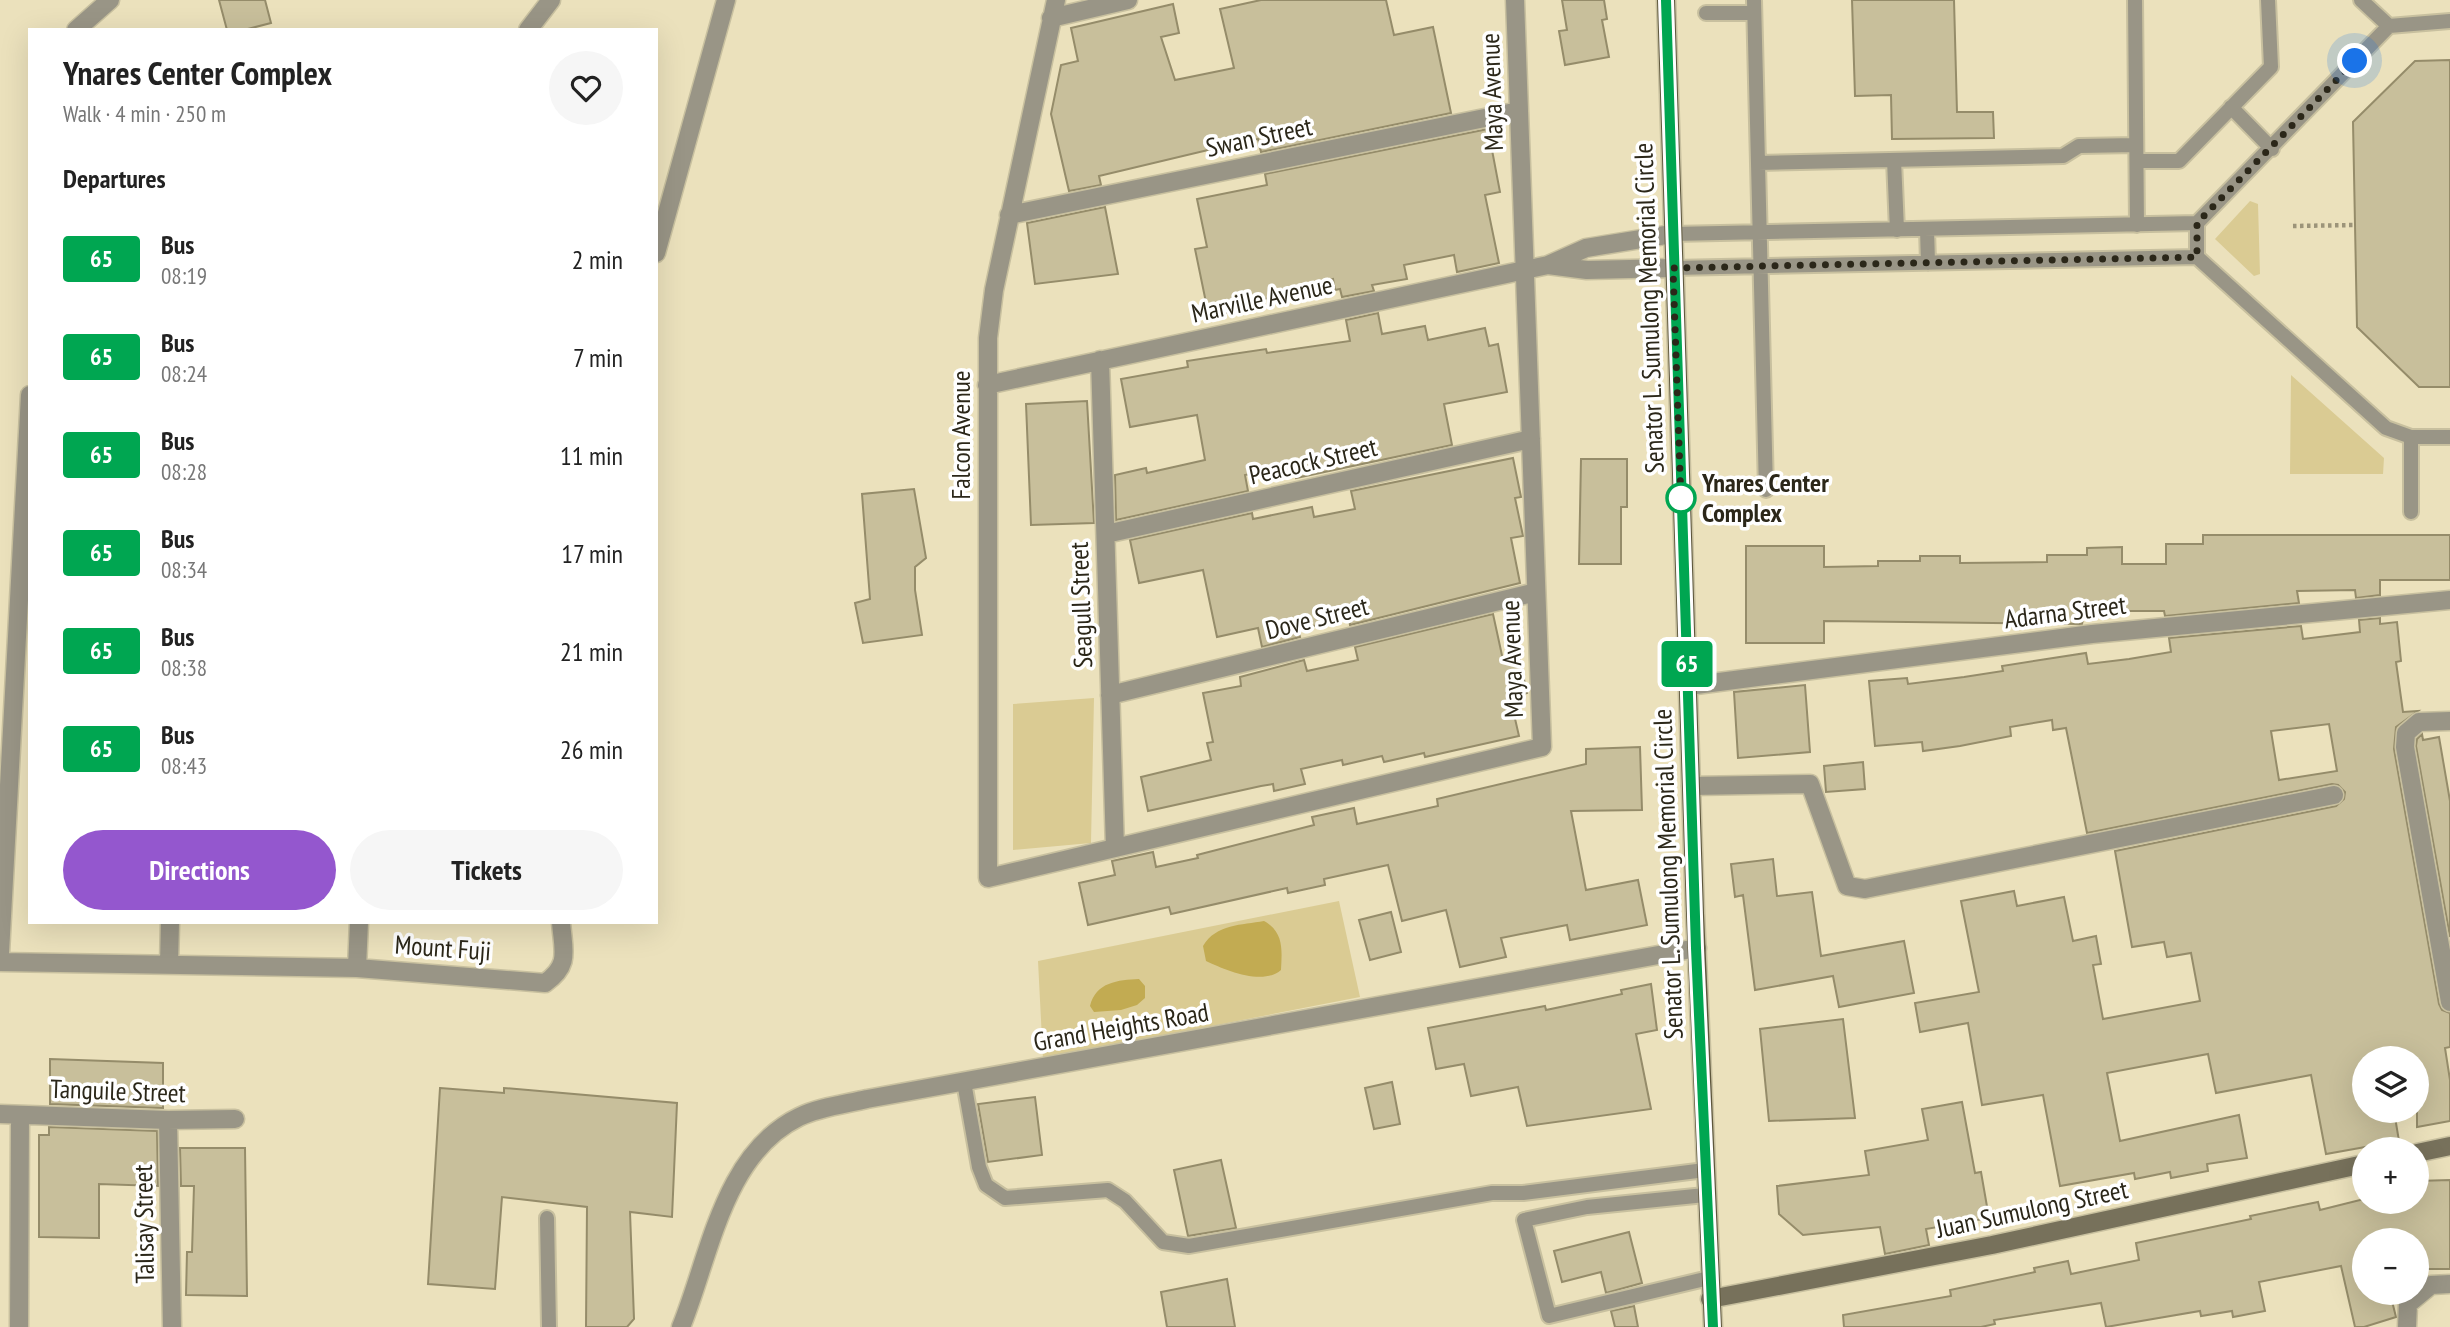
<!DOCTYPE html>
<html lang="en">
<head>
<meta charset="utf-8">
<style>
	:root { --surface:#fff; --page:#f6f6f6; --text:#222; --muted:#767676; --accent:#9457ce }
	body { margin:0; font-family:"PT Sans Narrow",sans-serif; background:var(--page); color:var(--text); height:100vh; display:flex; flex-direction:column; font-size:26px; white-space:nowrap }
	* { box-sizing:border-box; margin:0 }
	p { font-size:23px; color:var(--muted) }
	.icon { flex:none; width:38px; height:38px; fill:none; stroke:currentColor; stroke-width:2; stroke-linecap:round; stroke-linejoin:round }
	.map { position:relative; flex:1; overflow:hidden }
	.panel { position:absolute; left:28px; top:28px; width:630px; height:896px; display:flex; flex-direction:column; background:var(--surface); border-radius:0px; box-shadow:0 7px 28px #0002 }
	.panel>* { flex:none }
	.badge { padding:0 14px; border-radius:5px; font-size:24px; line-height:46px }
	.buttons { position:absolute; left:2352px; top:1046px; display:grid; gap:14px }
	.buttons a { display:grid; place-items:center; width:77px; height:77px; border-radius:50%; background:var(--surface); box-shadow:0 7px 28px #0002; font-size:35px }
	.you { position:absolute; width:35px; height:35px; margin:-18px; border:5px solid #fff; border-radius:50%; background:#1a73e8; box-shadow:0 0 0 10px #1a73e833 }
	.map>.badge { position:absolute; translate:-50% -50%; box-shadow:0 0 0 4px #fff }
	h2 { padding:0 35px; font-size:26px; line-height:63px }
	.round { display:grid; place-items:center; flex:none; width:74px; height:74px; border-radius:37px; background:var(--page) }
	.overview { display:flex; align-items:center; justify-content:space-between; height:119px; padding:0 35px }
	h1 { font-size:33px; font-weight:700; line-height:52px }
	.primary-button { display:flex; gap:14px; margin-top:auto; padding:14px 35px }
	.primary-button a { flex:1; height:80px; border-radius:42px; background:var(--accent); color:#fff; font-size:28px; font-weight:700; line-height:80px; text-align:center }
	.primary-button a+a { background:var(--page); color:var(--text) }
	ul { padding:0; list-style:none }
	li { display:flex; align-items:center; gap:21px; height:98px; padding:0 35px }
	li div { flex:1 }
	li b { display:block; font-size:26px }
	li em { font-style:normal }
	li .badge { min-width:77px; font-weight:700; text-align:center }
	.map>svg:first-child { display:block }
</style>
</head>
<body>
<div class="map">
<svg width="2450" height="1327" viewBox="0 0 2450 1327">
	<rect width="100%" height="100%" fill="#ebe1bc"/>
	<path fill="#dacb93" d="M2250,201L2258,204L2260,274L2254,276L2215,239Z
		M2291,375L2384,458L2383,474H2290Z
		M1094,698L1091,843L1013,850V704Z
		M1339,901L1360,997L1043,1059L1038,961Z"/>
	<path fill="#c2ab52" d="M1264,921C1284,932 1282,950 1281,970C1263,986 1225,970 1206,961L1203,946C1216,924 1242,925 1264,921Z
		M1139,979L1145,986V998L1137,1005L1121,1010L1094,1012L1090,1006C1096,982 1118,980 1139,979Z"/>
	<path fill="#c8bf9b" stroke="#958c6a" stroke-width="2" fill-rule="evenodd" d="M219,0H265L271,23L244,30H227Z
		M1261,0H1386L1394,35L1433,27L1451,113L1261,152L1258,139L1250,140L1099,176L1101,185L1069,191L1051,114L1061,65L1078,61L1071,28L1173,4L1179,33L1161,37L1175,80L1234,68L1220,9Z
		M1562,0H1604L1607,19L1602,20L1609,57L1565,65L1559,31L1567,30Z
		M1852,0H1954L1957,112H1993L1994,138L1892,139L1891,95L1855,96Z
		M2450,60V387H2419L2357,327L2353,122L2415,61Z
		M1488,129L1500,192L1485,195L1499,263L1457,272L1454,255L1404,265L1407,279L1372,285L1374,291L1342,297L1340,289L1335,290L1333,279L1284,290L1285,295L1248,302L1249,308L1209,317L1195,249L1207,247L1197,199L1267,185L1265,174Z
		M1105,207L1118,274L1035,284L1027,223Z
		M1378,313L1382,334L1425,326L1428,340L1485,328L1489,346L1498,344L1507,392L1444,404L1452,445L1296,478L1293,466L1245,475L1248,491L1116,520L1115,475L1146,468L1147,473L1205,460L1197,415L1130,427L1121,379L1188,367L1187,361L1226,355L1266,349L1267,353L1350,341L1346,320Z
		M1087,401L1094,523L1031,525L1026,404Z
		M1513,458L1521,497L1515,498L1523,536L1511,538L1520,583L1350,625L1349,619L1298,629L1300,637L1262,647L1258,628L1217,637L1203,570L1139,583L1130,540L1252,513L1253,519L1312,507L1314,517L1355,509L1351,491Z
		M1581,459H1627V507H1621V564H1579Z
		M914,489L926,558L915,567V590L922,635L863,643L855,603L870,599L862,494Z
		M2203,535H2450V580H2380V595L2356,598L2355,590L2297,591L2299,603L2165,616L2164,611H2085L2082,624L1824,621V643H1746V546H1824V567L1878,566V561H1920V556H1960V563L2047,562V555H2087V548L2122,547V564H2166V544H2203Z
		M1493,614L1503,660L1519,656L1527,693L1510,697L1519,736L1425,757L1424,753L1384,762L1382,756L1343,765L1342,760L1301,769L1305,784L1274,791L1273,784L1261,786L1148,811L1141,777L1211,760L1207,743L1213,742L1203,693L1241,686L1240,677L1304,660L1307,671L1358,660L1355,647Z
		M2380,618V624L2397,622L2401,661L2396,662L2403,712L2418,711L2396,727L2394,749L2439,1004L2442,1010L2450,1013V1047L2445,1048L2450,1080V1121L2417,1127V1059H2364V1111H2394L2399,1141L2326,1154L2311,1075L2216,1093L2208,1054L2107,1073L2120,1141L2239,1115L2247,1158L2207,1164L2208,1171L2171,1178L2170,1172L2135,1179L2134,1173L2060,1186L2043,1095L1982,1105L1968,1023L1920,1032L1915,1003L1979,992L1961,901L2014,891L2017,906L2064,897L2073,941L2096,936L2101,964L2093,965L2103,1019L2200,1001L2191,953L2167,957L2164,942L2132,947L2115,851L2336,806L2344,799L2345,792L2338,785L2332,784L2087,833L2066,728L2053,730L2052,720L2010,727L2011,736L1960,746L1923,751L1922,742L1875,746L1869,681L1907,678L1908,684L1964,677L2003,671L2002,666L2086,653L2088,664L2129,659L2171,652L2169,638L2301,626L2303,639L2360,632L2359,620ZM2329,724L2337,771L2279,780L2271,731Z
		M1805,685L1810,752L1738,758L1734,692Z
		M2422,734L2423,740L2439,737L2450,801V937L2416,746L2417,739Z
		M1640,747L1642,810L1571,811L1586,890L1638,880L1647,925L1570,940L1567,925L1501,938L1506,957L1460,967L1446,910L1402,921L1388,865L1324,879L1325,885L1288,893L1287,888L1171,914L1169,907L1088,925L1079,883L1115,875L1112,861L1153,852L1156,867L1198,858L1197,855L1314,825L1312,817L1354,808L1357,824L1438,806L1437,799L1586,764V749Z
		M1863,762L1865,789L1826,792L1824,766Z
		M1773,859L1777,896L1812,892L1821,956L1904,941L1914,993L1839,1007L1833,976L1755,990L1743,895L1735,897L1731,864Z
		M1391,912L1401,952L1370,960L1359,920Z
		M1651,984L1657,1030L1636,1034L1651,1109L1527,1126L1518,1087L1471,1096L1464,1064L1436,1069L1428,1028L1545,1006L1546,1010L1622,994L1621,990Z
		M1843,1019L1855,1118L1769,1121L1760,1029Z
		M50,1059L163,1063V1108L50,1104Z
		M1392,1082L1400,1124L1374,1129L1365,1088Z
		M440,1088L504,1093V1088L677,1103L672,1217L630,1212L634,1319L627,1327H586L587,1207L502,1197L495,1289L428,1284Z
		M1035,1097L1042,1155L988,1162L978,1104Z
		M1962,1102L1975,1173L1981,1172L1989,1218L1926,1229L1929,1245L1885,1254L1880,1227L1803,1235L1779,1214L1777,1186L1869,1175L1865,1151L1928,1140L1922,1109Z
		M49,1127L157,1131L158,1186L99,1184V1238L39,1237V1135H49Z
		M180,1148H245L247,1296L186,1295L187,1252H192L194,1186H181Z
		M1221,1160L1236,1228L1188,1236L1174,1170Z
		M2450,1180V1269H2417V1241H2364V1293H2390L2396,1317L2364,1327H2355L2341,1266L2259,1282L2265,1311L2233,1317L2232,1311L2201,1316L2200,1311L2106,1327L2101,1303L1994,1320L1995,1324L1981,1327H1844L1843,1315L1951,1296L1950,1290L2035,1272L2034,1268L2068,1261L2071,1274L2139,1260L2136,1243L2251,1219L2250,1216L2318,1202L2320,1210L2364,1199V1202H2417V1181Z
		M1629,1232L1642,1283L1606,1293L1601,1272L1562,1282L1554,1251Z
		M1227,1279L1235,1327H1167L1161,1292Z
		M1634,1306L1638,1327H1615L1611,1311Z"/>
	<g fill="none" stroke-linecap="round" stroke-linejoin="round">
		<defs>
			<path id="lane" d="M1754,0L1766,490
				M2135,0L2137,225
				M2361,0L2389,26
				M1706,13H1754
				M2231,107L2272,149
				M1894,160L1897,230
				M2137,161H2179L2271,67L2268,0
				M1758,163L2063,156L2079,146L2136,145
				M1927,229L1928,263
				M1672,234L2197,223L2389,26L2450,21
				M2197,257V223
				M1673,268L2197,257L2386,428L2411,437H2450
				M2411,437V512
				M964,1082L979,1167L986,1185L1005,1198L1108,1190L1125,1201L1163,1242L1189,1246L1492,1193H1523L1705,1170
				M1705,1195L1587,1207L1524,1220L1549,1316L1709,1278
				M547,1218L549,1327"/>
			<path id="street" d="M1056,0L994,290L988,338V878L1542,747L1515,0
				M1051,18L1128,0
				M76,30L110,0
				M528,30L551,0
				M1009,215L1519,111
				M656,253L726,0
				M1548,265L1587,270L1673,268
				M1100,360L1115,848
				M987,385L1548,265L1586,248L1672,234
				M1106,534L1531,439
				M1688,686L2092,634L2450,600
				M1110,695L1536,592
				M2450,721L2419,722L2406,733L2405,747L2450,1002
				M1691,786L1810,784L1847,886L1865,889L2334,795
				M0,953L30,395
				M0,962L357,968L545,983C571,965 563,950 561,922
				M169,965L170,922
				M357,968L359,922
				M0,1114L168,1120L235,1119
				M168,1120L172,1327
				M19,1327L20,1115
				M681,1327C710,1256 723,1154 799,1117C819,1107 846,1104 867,1099L1697,948
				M2407,1327L2408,1304L2431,1285L2450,1284"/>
			<path id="secondary" d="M2417,1153L2450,1146
				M1710,1299L1992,1245L2364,1164"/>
			<path id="primary" d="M1666,0L1695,913L1713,1327"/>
		</defs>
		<use href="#lane" stroke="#c8c09f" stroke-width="18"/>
		<use href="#street" stroke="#c8c09f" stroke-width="21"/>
		<use href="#secondary" stroke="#c8c09f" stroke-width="21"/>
		<use href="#primary" stroke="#c8c09f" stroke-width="21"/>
		<path stroke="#9c9479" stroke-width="4.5" stroke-dasharray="3.5 3.5" stroke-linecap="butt" d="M2293,226L2356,225"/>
		<use href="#lane" stroke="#999586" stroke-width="14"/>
		<use href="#street" stroke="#999586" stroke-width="18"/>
		<use href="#secondary" stroke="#77715b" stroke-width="18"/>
		<use href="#primary" stroke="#5e573c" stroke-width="18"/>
	</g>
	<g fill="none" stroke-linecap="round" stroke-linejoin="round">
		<defs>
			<path id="line" d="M1666,0L1696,948L1713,1327"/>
		</defs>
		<use href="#line" stroke="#fff" stroke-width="16"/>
		<use href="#line" stroke="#00a651" stroke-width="10"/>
		<path stroke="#2b2719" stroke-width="7" stroke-dasharray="0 12.6" d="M1681,498V502L1673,268L2197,257V223L2355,61"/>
	</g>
	<circle fill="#fff" stroke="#00a651" stroke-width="3.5" cx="1681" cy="498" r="14"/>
	<g text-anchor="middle" stroke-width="7" stroke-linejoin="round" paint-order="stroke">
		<g font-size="26" fill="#2b2719" stroke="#fff">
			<text transform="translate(1492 92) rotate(-92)" y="9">Maya Avenue</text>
			<text transform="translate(1259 137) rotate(-12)" y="9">Swan Street</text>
			<text transform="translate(1262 299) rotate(-12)" y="9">Marville Avenue</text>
			<text transform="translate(1649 308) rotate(-92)" y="9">Senator L. Sumulong Memorial Circle</text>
			<text transform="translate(961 435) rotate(-90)" y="9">Falcon Avenue</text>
			<text transform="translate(1313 461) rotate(-13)" y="9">Peacock Street</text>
			<text transform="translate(1081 605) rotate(-92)" y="9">Seagull Street</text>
			<text transform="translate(2065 612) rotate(-7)" y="9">Adarna Street</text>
			<text transform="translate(1317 618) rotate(-14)" y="9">Dove Street</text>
			<text transform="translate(1512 659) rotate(-92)" y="9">Maya Avenue</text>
			<text transform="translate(1668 874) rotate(-92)" y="9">Senator L. Sumulong Memorial Circle</text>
			<text transform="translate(443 948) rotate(4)" y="9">Mount Fuji</text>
			<text transform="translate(1121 1027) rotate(-10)" y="9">Grand Heights Road</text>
			<text transform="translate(118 1091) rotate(2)" y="9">Tanguile Street</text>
			<text transform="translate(2032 1209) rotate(-12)" y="9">Juan Sumulong Street</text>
			<text transform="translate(144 1224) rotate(-91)" y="9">Talisay Street</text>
		</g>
		<g font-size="26" font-weight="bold" fill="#2b2719" stroke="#fff" text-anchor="start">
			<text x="1702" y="492">Ynares Center<tspan x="1702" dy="30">Complex</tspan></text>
		</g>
	</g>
</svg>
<div class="buttons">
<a><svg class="icon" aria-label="layers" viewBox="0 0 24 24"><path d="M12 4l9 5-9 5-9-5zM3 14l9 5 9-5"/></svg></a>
<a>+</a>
<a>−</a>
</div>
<div class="you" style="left:2355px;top:61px"></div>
<b class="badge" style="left:1687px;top:664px;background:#00a651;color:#fff">65</b>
<section class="panel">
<div class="overview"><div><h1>Ynares Center Complex</h1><p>Walk · 4 min · 250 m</p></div><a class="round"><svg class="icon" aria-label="heart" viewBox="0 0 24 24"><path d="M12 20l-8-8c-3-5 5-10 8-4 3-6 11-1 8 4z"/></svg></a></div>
<h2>Departures</h2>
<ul>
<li><span class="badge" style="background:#00a651;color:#fff">65</span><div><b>Bus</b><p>08:19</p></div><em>2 min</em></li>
<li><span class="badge" style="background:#00a651;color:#fff">65</span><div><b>Bus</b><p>08:24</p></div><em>7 min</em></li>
<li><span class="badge" style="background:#00a651;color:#fff">65</span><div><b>Bus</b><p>08:28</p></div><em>11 min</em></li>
<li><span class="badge" style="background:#00a651;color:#fff">65</span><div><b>Bus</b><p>08:34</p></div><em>17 min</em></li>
<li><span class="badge" style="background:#00a651;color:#fff">65</span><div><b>Bus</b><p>08:38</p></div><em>21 min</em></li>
<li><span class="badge" style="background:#00a651;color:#fff">65</span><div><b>Bus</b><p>08:43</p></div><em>26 min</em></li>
</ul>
<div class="primary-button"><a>Directions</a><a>Tickets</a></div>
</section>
</div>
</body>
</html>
